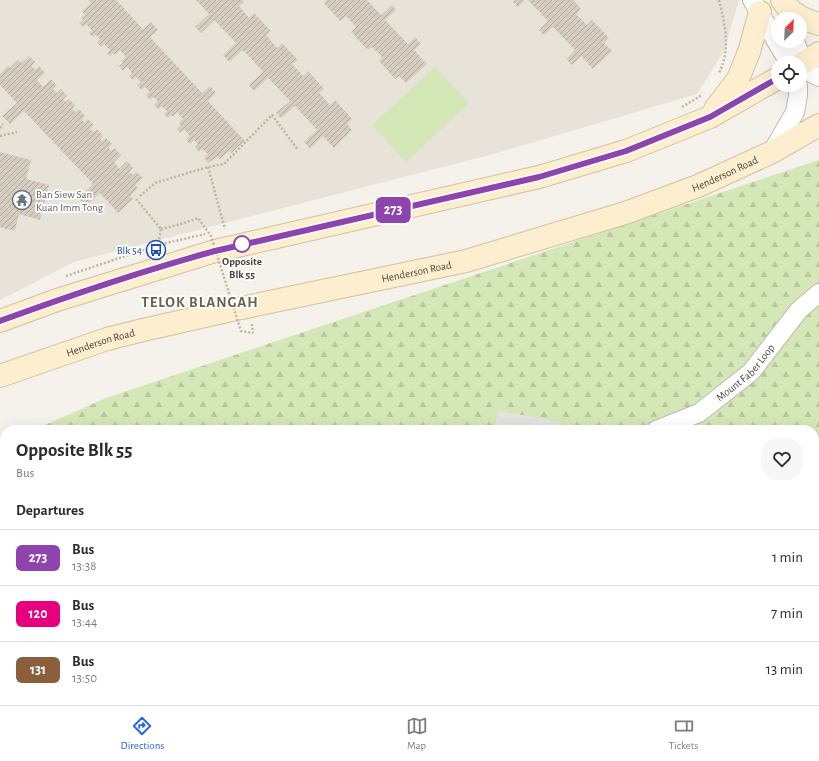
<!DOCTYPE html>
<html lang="en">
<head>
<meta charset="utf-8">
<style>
	:root { --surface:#fff; --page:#f7f7f7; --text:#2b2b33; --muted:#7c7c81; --line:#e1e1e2; --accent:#2563eb }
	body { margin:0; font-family:"Alegreya Sans",sans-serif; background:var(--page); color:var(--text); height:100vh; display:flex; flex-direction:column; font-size:15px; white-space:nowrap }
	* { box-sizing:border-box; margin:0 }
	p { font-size:13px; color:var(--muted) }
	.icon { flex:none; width:22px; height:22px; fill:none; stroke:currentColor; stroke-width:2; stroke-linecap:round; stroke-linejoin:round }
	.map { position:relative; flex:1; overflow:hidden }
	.sheet { position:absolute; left:0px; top:425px; width:819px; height:280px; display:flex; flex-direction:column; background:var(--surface); border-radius:16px 16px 0 0; box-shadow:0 4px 16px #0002 }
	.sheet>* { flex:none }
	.badge { padding:0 8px; border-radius:6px; font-size:14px; line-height:26px }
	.needle { width:26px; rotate:24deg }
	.fabs { position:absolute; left:771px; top:12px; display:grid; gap:8px }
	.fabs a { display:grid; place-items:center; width:36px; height:36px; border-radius:50%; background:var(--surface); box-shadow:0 4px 16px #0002; font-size:20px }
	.map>.badge { position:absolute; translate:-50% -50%; box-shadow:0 0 0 2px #fff }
	h2 { padding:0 16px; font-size:15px; line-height:36px }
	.round { display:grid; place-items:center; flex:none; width:42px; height:42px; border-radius:16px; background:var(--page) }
	.overview { display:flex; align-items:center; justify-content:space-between; height:68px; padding:0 16px }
	h1 { font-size:19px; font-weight:700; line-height:30px }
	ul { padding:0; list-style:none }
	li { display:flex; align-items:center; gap:12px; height:56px; padding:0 16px; border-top:1px solid var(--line) }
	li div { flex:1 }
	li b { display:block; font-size:15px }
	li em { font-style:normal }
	li .badge { min-width:44px; font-weight:700; text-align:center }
	.dock { display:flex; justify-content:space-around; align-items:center; height:56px; border-top:1px solid var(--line); background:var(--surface); font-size:11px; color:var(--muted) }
	.dock a { display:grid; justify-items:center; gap:2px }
	.dock .on { color:var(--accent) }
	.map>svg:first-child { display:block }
</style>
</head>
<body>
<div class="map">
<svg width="819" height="705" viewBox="0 0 819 705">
	<defs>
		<pattern id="forest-firs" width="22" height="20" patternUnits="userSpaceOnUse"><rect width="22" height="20" fill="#d4e7b6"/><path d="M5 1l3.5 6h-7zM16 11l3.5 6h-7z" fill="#b8c79d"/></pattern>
		<pattern id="building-hatch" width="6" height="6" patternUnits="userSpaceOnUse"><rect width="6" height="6" fill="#d6cdc1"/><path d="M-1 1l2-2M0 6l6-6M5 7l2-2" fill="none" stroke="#b0a89e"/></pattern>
	</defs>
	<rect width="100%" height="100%" fill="#f5f1eb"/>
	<path fill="#e8e3d9" d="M0,0H739L724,51L697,94L497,153L74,262L0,300Z
		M0,576L5,583V700H86L89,705H0Z
		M127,700H219L223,705H131Z"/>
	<path fill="url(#forest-firs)" d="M819,160V705H455L453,700H814V430H558L559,422L498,411L495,430H34L106,398Z
		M5,443V514L0,506V445Z
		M219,700H441L443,705H223Z"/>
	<path fill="#d4e7b6" d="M435,67L469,103L406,162L372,125Z"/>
	<path fill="#e4e2df" d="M498,411L560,422L558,430H495Z"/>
	<path fill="url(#building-hatch)" d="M90,0H116L143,29L151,22L158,30L150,37L202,93L210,86L216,93L208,101L245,141L231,153L229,151L220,159L217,157L208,163L204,158L208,154L202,149L199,152L195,147L198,144L194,140L190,144L186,139L190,136L184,129L180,133L177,129L181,126L179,123L183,119L177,112L173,117L171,115L168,118L164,114L167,111L162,106L158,109L154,105L158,101L154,97L150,100L146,95L150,92L145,87L141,90L137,85L141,82L136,77L133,80L129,76L132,73L127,67L123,71L119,66L123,63L121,61L126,57L120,50L115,55L113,53L110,56L107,53L110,50L104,44L101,47L97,42L100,39L96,35L93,37L89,33L92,30L86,24L83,27L79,23L83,20L81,18L85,15L82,11L91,3L89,1Z
		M196,0H242L244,2L239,6L249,18L254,13L271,31L266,35L277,48L282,43L298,60L292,64L303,76L308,71L324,89L319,93L330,105L335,100L352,119L347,124L352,130L334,148L323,136L310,149L304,142L317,130L295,106L281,118L276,113L290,101L268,78L254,91L249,85L263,72L243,50L229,62L223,55L236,43L214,20L201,33L195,27L209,14Z
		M327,0H367L381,15L392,5L396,10L385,20L408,44L415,37L421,44L414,50L427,64L406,83L399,76L395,79L379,61L382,57L372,47L368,50L351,32L356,27L346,16L340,21L324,3Z
		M515,0H525L518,7L513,2Z
		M528,0H573L581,9L576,14L587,25L592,20L609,38L604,43L612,51L593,69L581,56L572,65L566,59L575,50L553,27L544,35L539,30L548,21Z
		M29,56L35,62L31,66L35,70L39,66L45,73L37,80L43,87L51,79L57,86L53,89L57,93L61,89L67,96L63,99L66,102L69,99L75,106L72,109L75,112L79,109L85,116L82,119L84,122L88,119L94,125L90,129L93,132L97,129L103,136L100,139L102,141L106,138L112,144L108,148L111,151L115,148L121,155L114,162L119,169L127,161L133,168L129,172L133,175L136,172L143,178L135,185L138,188L130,196L133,199L118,213L100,193L86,206L78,198L93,184L24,111L10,124L2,116L17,103L0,85V74L8,66L10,68L18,60L21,63Z
		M0,152L31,160L26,179L49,185L40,220L19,214L15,231L0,227Z
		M5,641V700H59L62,705H0V644Z
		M144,700H167L170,705H147Z
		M182,700H197L200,705H174Z"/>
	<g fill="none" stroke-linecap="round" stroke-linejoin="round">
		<defs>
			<g id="street">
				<path d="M752,0L785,56L792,63"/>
				<path d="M795,41L801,57L799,63"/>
				<path d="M800,67L819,77"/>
				<path d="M772,152L795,112L798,95V85"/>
				<path id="s1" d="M656,430L699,413L751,372L799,310L819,293"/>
				<path d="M814,518H819"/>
				<path d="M112,700L116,705"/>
			</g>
			<g id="secondary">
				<path d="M782,0C790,13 804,20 819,24"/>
				<path d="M800,65L819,53"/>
				<path d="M715,109L738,79L749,52L760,12"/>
				<path d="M0,321L57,300L215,251L539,177L626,151L710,117L778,78"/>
				<path id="s2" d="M0,376L107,339L143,330L227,311L466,261L625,213L698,186L772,152L819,125"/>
			</g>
		</defs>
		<use href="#street" stroke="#c0b9ae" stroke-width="20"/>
		<use href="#secondary" stroke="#d2c19d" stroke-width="24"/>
		<path stroke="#c1b4a0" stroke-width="2.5" stroke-dasharray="2 2" stroke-linecap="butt" d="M719,0C725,24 731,49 719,73
			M682,107L702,95
			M0,128L3,124
			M0,136L17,132
			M208,167L225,229
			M140,196L155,183L208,167L224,164L272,115L298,150
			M136,199L161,229
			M161,229L184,223
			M157,251L161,229
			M66,276L158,245L205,234
			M252,324L253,333
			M414,700L415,701"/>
		<use href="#street" stroke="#fff" stroke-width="18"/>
		<use href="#secondary" stroke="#fceece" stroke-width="22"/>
		<path stroke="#c1b4a0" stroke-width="2.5" stroke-dasharray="2 2" stroke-linecap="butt" d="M184,223L198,218L211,236L241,331L253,333"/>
	</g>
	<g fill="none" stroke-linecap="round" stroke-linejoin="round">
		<defs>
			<path id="line" d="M0,321C71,295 142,271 215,251L539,177L626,151L710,117L778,78"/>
		</defs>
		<use href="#line" stroke="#fff" stroke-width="9"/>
		<use href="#line" stroke="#8e44ad" stroke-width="6"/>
	</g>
	<defs>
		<symbol id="temple-ring" viewBox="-11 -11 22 22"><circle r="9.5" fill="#fff" stroke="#6b7280" stroke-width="1.5"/><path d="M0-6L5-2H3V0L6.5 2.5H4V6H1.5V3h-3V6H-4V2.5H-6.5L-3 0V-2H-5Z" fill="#6b7280"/></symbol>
		<symbol id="bus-ring" viewBox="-11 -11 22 22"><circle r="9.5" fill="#fff" stroke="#1a4fb4" stroke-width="1.5"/><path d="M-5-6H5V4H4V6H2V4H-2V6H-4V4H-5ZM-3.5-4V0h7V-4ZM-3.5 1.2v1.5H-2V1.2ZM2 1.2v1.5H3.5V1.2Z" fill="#1a4fb4"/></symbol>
	</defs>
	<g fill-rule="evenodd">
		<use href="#temple-ring" x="11" y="189" width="22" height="22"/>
		<use href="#bus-ring" x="145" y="239" width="22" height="22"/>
	</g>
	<circle fill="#fff" stroke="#8e44ad" stroke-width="2" cx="242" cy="244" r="8"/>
	<g text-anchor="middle" stroke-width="3.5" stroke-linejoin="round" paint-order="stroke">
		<g font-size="11" fill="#494239" stroke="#fff">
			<text dy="4" stroke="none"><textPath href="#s2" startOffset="754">Henderson Road</textPath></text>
			<text dy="4" stroke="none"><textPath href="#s2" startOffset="430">Henderson Road</textPath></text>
			<text dy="4" stroke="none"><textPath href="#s2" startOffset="106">Henderson Road</textPath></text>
			<text dy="4" stroke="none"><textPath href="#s1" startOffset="108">Mount Faber Loop</textPath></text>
		</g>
		<g font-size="11" fill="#5b616d" stroke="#fff" text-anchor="start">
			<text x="36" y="198">Ban Siew San<tspan x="36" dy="13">Kuan Imm Tong</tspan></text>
		</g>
		<g font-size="11" fill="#164399" stroke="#fff" text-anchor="end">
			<text x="142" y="254">Blk 54</text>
		</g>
		<g font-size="11" font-weight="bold" fill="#494239" stroke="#fff">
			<text x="242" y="265">Opposite<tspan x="242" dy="13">Blk 55</tspan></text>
		</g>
		<g font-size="15" font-weight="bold" letter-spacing="1" fill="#6b5f51" stroke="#fff">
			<text x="200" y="307">TELOK BLANGAH</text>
		</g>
	</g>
</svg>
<div class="fabs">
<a><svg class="needle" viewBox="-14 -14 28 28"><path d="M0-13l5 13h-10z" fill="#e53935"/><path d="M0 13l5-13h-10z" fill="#7c7c81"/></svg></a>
<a><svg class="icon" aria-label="locate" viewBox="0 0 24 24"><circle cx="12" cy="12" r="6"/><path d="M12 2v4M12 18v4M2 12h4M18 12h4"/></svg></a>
</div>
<b class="badge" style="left:393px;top:210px;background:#8e44ad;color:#fff">273</b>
<section class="sheet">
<div class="overview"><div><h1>Opposite Blk 55</h1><p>Bus</p></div><a class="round"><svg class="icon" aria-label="heart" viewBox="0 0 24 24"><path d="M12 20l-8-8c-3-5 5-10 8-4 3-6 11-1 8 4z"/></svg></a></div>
<h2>Departures</h2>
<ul>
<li><span class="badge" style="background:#8e44ad;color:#fff">273</span><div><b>Bus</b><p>13:38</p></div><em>1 min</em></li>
<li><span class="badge" style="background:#e6007e;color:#fff">120</span><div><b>Bus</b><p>13:44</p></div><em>7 min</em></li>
<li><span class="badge" style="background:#8b5e3c;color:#fff">131</span><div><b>Bus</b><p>13:50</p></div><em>13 min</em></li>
</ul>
</section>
</div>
<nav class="dock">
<a class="on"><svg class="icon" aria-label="directions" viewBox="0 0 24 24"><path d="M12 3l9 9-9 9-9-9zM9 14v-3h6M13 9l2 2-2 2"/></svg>Directions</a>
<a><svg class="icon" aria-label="map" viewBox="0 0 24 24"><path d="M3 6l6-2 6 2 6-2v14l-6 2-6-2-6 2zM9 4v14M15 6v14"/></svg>Map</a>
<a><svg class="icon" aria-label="tickets" viewBox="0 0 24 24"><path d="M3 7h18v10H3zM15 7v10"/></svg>Tickets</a>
</nav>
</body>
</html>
